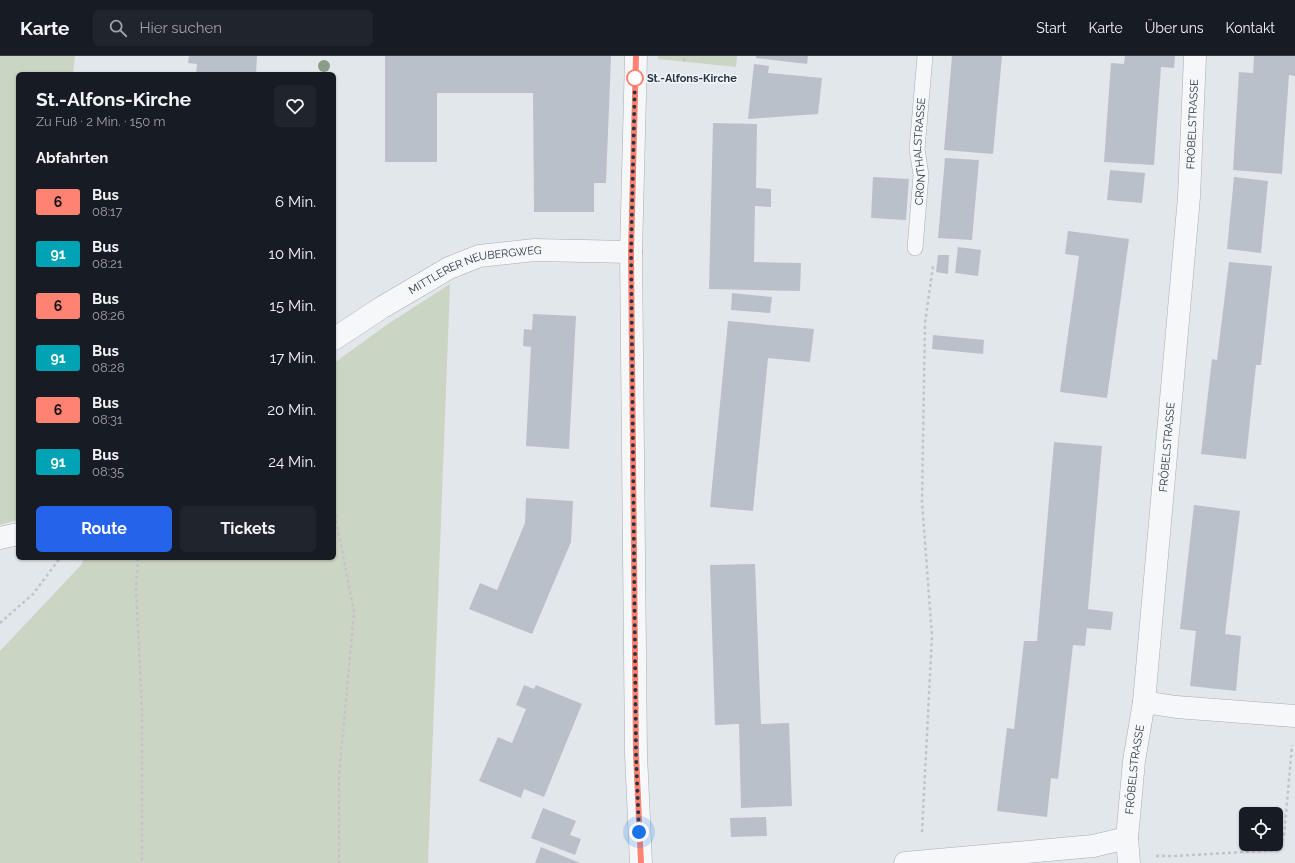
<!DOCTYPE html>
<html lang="de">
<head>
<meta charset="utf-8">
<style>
	:root { --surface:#171b24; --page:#20242c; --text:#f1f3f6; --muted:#9ea1a6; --line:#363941; --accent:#2563eb }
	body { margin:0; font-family:Raleway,sans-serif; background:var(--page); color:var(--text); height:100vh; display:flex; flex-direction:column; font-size:15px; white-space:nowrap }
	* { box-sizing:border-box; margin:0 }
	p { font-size:13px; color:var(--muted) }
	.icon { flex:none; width:22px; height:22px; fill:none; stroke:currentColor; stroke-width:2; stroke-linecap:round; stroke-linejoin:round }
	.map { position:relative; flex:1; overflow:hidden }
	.side { position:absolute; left:16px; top:16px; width:320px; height:488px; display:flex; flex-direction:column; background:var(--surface); border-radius:6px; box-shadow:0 1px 3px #0004 }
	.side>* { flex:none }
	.badge { padding:0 8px; border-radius:3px; font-size:14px; line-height:26px }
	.buttons { position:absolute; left:1239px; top:751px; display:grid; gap:8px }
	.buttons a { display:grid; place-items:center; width:44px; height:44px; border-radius:6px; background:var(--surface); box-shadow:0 1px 3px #0004; font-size:20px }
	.you { position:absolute; width:20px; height:20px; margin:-10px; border:3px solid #fff; border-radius:50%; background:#1a73e8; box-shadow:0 0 0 6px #1a73e833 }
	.map>.badge { position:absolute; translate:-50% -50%; box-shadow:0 0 0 2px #fff }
	h2 { padding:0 20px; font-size:15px; line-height:36px }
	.round { display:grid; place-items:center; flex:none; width:42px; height:42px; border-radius:6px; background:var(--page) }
	.head { display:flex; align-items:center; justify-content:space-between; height:68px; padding:0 20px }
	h1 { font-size:19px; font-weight:700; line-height:30px }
	.button { display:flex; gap:8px; margin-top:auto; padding:8px 20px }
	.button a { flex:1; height:46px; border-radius:6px; background:var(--accent); color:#fff; font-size:16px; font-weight:700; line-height:46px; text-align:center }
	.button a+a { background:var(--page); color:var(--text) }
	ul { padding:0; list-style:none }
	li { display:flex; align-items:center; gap:12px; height:52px; padding:0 20px }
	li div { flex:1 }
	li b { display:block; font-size:15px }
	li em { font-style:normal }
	li .badge { min-width:44px; font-weight:700; text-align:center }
	header { display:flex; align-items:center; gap:24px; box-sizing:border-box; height:56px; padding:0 20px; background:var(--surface); border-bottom:1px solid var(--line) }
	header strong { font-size:19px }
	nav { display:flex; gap:22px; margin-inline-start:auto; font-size:14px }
	.search { width:280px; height:36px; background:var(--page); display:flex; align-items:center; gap:10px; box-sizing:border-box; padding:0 14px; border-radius:6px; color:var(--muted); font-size:15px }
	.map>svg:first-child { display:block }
</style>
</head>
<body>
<header>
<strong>Karte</strong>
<div class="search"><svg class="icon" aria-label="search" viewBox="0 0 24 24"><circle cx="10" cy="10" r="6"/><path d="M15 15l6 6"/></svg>Hier suchen</div>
<nav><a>Start</a><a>Karte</a><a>Über uns</a><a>Kontakt</a></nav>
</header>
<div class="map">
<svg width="1295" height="807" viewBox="0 0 1295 807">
	<rect width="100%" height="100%" fill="#e2e7eb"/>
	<path fill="#cad5c3" d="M0,0H75L73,18H18V464L0,469Z
		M658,0H737L736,11L658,3Z
		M450,228L428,807H0V595L82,508L83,502H334V307L388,268Z"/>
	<path fill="#b9c0c9" d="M189,0H257L256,18H196L197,8L188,7Z
		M385,0H611L606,127H594V156H534L533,37H437V106H385Z
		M756,0H808L807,8L756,2Z
		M952,0H1002L993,98L944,94Z
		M1125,0H1175L1174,12L1161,11L1154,109L1104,106L1111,7L1124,8Z
		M1254,0H1295V20L1289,19L1282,118L1233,114L1239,16L1253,17Z
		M754,8L769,10L768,17L822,22L818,58L748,63Z
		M713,67L757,68L756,132L771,133V151L755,150L754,206L801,207L800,235L709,233Z
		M945,102L979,104L972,184L938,182Z
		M1110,114L1145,117L1142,147L1107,144Z
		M873,121L909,123L906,164L871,162Z
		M1234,121L1268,125L1261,197L1227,193Z
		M1068,175L1129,183L1107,342L1060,336L1079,200L1065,198Z
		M958,191L981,194L978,220L955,217Z
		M938,199H949L948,218L936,216Z
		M1229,206L1272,210L1261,309H1256L1246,403L1201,398L1212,303L1217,304Z
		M732,237L772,241L770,257L731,254Z
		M533,258L576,260L569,393L526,390L531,291L523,290L524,273L532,274Z
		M728,265L814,273L810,306L768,302L753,455L710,451Z
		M933,279L984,284L983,298L932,293Z
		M1054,386L1102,390L1088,553L1113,556L1111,574L1087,572L1085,590L1073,589L1058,723L1051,722L1047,761L997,755L1007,672L1014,673L1024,585H1037Z
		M526,442L573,445L571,486L532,578L469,553L480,527L497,534L525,467Z
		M1194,449L1240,455L1225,578L1241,580L1236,635L1190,630L1196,575L1180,573Z
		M755,508L761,668L789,667L792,750L741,752L739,668L715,669L710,509Z
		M524,629L534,633L536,629L582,648L544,741L524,733L521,742L479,725L498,681L512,687L526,653L516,649Z
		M543,752L576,765L570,779L581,783L575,799L531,782Z
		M766,761L767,780L731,781L730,762Z
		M541,791L580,807H535Z"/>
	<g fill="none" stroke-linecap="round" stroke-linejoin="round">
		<defs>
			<g id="lane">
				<path id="s1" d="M915,192L921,119L917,93L925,0"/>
			</g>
			<g id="street">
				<path d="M636,0L631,196L636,698L641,807"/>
				<path id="s2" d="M334,283L381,252L449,212L479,200L535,194L631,196"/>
				<path d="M0,482L18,478"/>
				<path d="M1144,646L1176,651L1295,660"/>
				<path d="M905,807L1093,790L1127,782"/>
				<path id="s3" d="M1129,807L1127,782L1134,705L1144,646L1189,141L1195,0"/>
			</g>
		</defs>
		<use href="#lane" stroke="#a7aeb6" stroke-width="16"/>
		<use href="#street" stroke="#a7aeb6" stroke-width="23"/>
		<path stroke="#c0c5ca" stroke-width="2.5" stroke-dasharray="3 3" stroke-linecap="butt" d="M684,5L685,0
			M334,453L354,556L339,720V807
			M138,502L136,533L142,652V807
			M0,567L33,538L60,502
			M922,776L932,580L922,446L925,267L933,210
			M1156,800H1175L1278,794L1284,781L1292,689"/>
		<use href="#lane" stroke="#f5f7f9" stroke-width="15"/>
		<use href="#street" stroke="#f5f7f9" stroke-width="22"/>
	</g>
	<circle fill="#8b9d87" cx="324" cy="10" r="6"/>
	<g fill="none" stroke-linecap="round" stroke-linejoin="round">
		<defs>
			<path id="line" d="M636,0L631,196L636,698L641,807"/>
		</defs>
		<use href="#line" stroke="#fff" stroke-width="9"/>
		<use href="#line" stroke="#ff8272" stroke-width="6"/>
		<path stroke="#293644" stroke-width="4" stroke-dasharray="0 7.2" d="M635,22L631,196L636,698L639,776"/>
	</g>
	<circle fill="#fff" stroke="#ff8272" stroke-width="2" cx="635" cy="22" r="8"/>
	<g text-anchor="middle" stroke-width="3" stroke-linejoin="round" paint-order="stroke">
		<g font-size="11" font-weight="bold" fill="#293644" stroke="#f2f5f8" text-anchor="start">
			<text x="647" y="26">St.-Alfons-Kirche</text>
		</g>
		<g font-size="11" fill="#293644" stroke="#f2f5f8">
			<text dy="4" stroke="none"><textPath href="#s3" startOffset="742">FRÖBELSTRASSE</textPath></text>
			<text dy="4" stroke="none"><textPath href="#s1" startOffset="97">CRONTHALSTRASSE</textPath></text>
			<text dy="4" stroke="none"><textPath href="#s2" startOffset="160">MITTLERER NEUBERGWEG</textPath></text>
			<text dy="4" stroke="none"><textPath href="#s3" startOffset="418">FRÖBELSTRASSE</textPath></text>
			<text dy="4" stroke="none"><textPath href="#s3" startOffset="94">FRÖBELSTRASSE</textPath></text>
		</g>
	</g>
</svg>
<div class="buttons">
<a><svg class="icon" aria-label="locate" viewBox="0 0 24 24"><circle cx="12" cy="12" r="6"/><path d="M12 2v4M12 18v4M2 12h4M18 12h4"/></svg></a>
</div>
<div class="you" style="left:639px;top:776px"></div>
<section class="side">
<div class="head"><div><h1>St.-Alfons-Kirche</h1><p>Zu Fuß · 2 Min. · 150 m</p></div><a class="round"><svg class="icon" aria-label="heart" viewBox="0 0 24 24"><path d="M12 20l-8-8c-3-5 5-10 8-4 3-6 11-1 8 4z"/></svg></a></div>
<h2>Abfahrten</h2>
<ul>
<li><span class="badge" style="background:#ff8272;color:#111">6</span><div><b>Bus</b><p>08:17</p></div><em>6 Min.</em></li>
<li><span class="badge" style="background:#00a3b4;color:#fff">91</span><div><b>Bus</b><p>08:21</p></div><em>10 Min.</em></li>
<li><span class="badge" style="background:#ff8272;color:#111">6</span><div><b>Bus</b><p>08:26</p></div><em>15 Min.</em></li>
<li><span class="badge" style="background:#00a3b4;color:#fff">91</span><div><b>Bus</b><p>08:28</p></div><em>17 Min.</em></li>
<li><span class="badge" style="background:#ff8272;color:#111">6</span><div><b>Bus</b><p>08:31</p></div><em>20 Min.</em></li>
<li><span class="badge" style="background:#00a3b4;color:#fff">91</span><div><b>Bus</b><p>08:35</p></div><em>24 Min.</em></li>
</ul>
<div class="button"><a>Route</a><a>Tickets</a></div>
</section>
</div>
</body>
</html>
